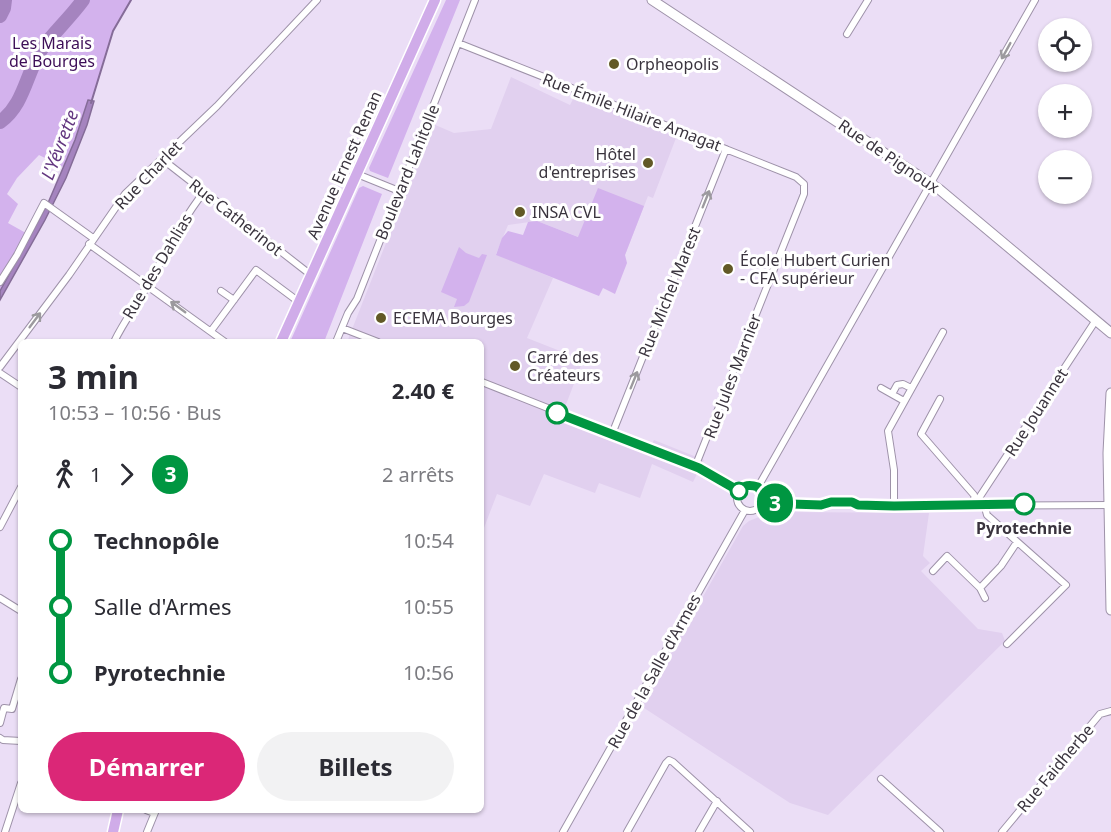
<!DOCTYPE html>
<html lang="fr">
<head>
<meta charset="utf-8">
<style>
	:root { --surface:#fff; --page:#f2f2f3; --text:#2b2b33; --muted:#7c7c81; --accent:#db2777 }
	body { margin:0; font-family:"Noto Sans",sans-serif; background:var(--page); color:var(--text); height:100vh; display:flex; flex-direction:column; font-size:22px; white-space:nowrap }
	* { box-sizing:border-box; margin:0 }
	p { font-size:20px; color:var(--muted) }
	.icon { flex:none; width:33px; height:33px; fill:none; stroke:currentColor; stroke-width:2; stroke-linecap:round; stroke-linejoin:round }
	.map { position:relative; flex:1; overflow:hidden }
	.panel { position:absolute; left:18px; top:339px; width:466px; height:474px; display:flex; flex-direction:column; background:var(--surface); border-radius:9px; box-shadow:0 2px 4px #0004 }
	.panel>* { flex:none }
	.badge { padding:0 12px; border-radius:20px; font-size:21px; line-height:39px }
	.buttons { position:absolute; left:1038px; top:18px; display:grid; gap:12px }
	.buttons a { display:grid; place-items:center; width:54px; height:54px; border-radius:50%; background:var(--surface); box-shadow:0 2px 4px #0004; font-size:30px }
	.map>.badge { position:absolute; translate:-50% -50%; box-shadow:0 0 0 3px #fff }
	.legs { display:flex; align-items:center; gap:9px; height:66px; padding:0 30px; font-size:20px }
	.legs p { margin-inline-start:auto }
	.summary { display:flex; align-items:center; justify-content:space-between; height:102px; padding:0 30px }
	h1 { font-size:33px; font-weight:700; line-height:45px }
	.action { display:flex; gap:12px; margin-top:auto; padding:12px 30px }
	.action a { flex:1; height:69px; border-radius:36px; background:var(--accent); color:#fff; font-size:24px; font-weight:700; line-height:69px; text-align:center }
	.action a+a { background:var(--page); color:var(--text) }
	ul { padding:0 30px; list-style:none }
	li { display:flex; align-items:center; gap:21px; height:66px; font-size:22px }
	li i { display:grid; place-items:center; width:9px; height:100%; margin:0 8px; background:currentColor }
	li i::after { content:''; width:15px; height:15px; margin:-8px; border:4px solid; border-radius:50%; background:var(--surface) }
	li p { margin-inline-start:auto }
	li:first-child i { background:linear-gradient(#0000 50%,currentColor 0) }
	li:last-child i { background:linear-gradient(currentColor 50%,#0000 0) }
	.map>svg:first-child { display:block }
</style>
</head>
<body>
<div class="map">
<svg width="1111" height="832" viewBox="0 0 1111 832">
	<rect width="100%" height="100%" fill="#ebdef6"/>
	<path fill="#e1d0ef" d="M511,77L570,105L575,95L652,125L676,138L653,198L648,196L625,255L537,221L508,225L496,254L553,278L527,338L583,360L562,415L649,449L654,440L704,460L693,482L652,464L640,498L599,483L595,493L544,474L530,506L497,494L482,533V342H347L433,124L454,133L491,129Z
		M785,512L929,513L923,556L930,563L921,571L978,629L1002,633L1005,641L828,815L790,803L641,706L743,526L749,521L759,517Z"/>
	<path fill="#d3b2ed" d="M0,0H132C126,10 118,21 113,32C97,71 89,136 63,167L39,155L17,178L7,194L18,204L8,223L33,237L0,296Z
		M446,0H460L388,178L370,171L369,168Z
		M363,186L382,194L324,342H290L359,188Z
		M598,188L644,206L625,255L627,263L615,294L603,288L599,296L496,255L502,238L508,231L523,235L528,222L537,221L578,237Z
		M459,247L466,253L479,258L482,254L487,255L469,302L464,306L454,307L457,299L441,292Z"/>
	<path fill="#a584bf" stroke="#856c98" stroke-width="1.5" d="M88,100L94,101L87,125L66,178L45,220L0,300V291L48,203L75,140Z"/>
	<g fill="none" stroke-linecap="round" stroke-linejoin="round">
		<path stroke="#856c98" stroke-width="2" d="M91,103L113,31L131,0"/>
		<path stroke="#a584bf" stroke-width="14" d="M0,16L4,8L5,0
			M0,122C24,105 26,74 41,50C54,32 70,18 83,0"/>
		<defs>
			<path id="minor" d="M847,34L868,0
				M458,43L796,177L804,184V194L695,467
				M162,159L311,275
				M357,174L399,191
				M89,244L225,342
				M0,282L17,255L44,203L93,238
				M221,291L234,300
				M342,328L378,342
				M211,331L256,270L299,302
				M114,342C124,321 138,303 149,283C167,251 182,220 204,192
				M336,342L348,313L357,299L475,0
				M0,367L69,275L125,194L217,106L317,0
				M0,373L21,387
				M482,382L699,468L739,491
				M881,388L904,401
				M892,394L897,385L903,384L911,388
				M940,399L921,434L974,495L975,504
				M612,434L726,149
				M737 498a13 13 0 1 1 26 0a13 13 0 1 1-26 0Z
				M758,487L1035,0
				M762,503L821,505L831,502H852L858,505L894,506L1111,505
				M975,504L1096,320
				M984,504L987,515L1066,585L1007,644
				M894,506V470L888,431L943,332
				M0,527L21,487
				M933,571L947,556L980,588
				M0,598L21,611
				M985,598L980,588L1001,566L1017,542
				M0,723L4,708L12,709L21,679
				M0,738L3,740L21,741
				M881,779L940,832
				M146,810L154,813
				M5,832L21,783
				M147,832L156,810
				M563,832L745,510
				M627,832L666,763L669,760L673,762L750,832
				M699,832L717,801
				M1002,832L1100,714L1111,711"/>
			<path id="secondary" d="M652,0L939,189L1111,333
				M1111,393L1108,453L1111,610"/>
			<path id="primary" d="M281,342L435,0
				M113,832L118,810"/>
		</defs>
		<use href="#minor" stroke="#9e92a9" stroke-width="8"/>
		<use href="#secondary" stroke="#9e92a9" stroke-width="11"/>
		<use href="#primary" stroke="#fff" stroke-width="13"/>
		<use href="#minor" stroke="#fff" stroke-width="6"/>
		<use href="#secondary" stroke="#fff" stroke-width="9"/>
		<use href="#primary" stroke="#d0ace9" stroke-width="10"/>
	</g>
	<defs><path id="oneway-shaft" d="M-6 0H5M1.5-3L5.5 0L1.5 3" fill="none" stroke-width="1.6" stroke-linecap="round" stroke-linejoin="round" transform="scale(1.5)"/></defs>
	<g stroke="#9c9a9e">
		<use href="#oneway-shaft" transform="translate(1006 51) rotate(119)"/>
		<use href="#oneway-shaft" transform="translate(706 199) rotate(-68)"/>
		<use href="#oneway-shaft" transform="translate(178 307) rotate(-144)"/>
		<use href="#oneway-shaft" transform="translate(35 320) rotate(-53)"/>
		<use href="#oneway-shaft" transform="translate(634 380) rotate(-68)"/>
	</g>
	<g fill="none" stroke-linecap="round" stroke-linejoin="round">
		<defs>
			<path id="line-1" d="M557,413L699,468L739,491C745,485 749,484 758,487L764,497L762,503L821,505L831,502H852L858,505L894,506L1024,504"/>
		</defs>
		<use href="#line-1" stroke="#fff" stroke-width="14"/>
		<use href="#line-1" stroke="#009641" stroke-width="9"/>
	</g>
	<g fill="#625926" stroke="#fff" stroke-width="2">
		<circle cx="614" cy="64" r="6"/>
		<circle cx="648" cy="163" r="6"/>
		<circle cx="520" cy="212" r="6"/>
		<circle cx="728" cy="269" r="6"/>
		<circle cx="381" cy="318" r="6"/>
		<circle cx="515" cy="366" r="6"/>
	</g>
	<g fill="#fff" stroke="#009641" stroke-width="3">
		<circle cx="557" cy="413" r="10"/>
		<circle cx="739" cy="491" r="8"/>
		<circle cx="1024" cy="504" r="10"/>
	</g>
	<g text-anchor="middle" stroke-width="6" stroke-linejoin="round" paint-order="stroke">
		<g font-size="16" fill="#3d0e57" stroke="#fff">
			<text x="52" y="49">Les Marais<tspan x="52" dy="18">de Bourges</tspan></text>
		</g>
		<g font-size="16" fill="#3a343e" stroke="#fff" text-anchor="start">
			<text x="626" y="70">Orpheopolis</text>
			<text x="636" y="160" text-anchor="end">Hôtel<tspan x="636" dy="18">d'entreprises</tspan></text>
			<text x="532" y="218">INSA CVL</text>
			<text x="740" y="266">École Hubert Curien<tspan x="740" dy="18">- CFA supérieur</tspan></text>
			<text x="393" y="324">ECEMA Bourges</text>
			<text x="527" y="363">Carré des<tspan x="527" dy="18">Créateurs</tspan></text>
		</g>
		<g font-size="16" fill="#3a343e" stroke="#fff">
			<text transform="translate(632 112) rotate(21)" y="6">Rue Émile Hilaire Amagat</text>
			<text transform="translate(889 156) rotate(34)" y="6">Rue de Pignoux</text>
			<text transform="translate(344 165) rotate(-66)" y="6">Avenue Ernest Renan</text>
			<text transform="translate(407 172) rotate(-68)" y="6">Boulevard Lahitolle</text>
			<text transform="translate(148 175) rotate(-46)" y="6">Rue Charlet</text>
			<text transform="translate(236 217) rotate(38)" y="6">Rue Catherinot</text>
			<text transform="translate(157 266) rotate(-59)" y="6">Rue des Dahlias</text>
			<text transform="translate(669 292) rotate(-68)" y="6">Rue Michel Marest</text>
			<text transform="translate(732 376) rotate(-69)" y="6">Rue Jules Marnier</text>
			<text transform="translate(1036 412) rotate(-57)" y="6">Rue Jouannet</text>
			<text transform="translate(654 671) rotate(-61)" y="6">Rue de la Salle d'Armes</text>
			<text transform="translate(1055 768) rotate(-50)" y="6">Rue Faidherbe</text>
		</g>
		<g font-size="16" font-weight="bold" fill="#3a343e" stroke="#fff">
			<text x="1024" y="534">Pyrotechnie</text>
		</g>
		<g font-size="18" font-style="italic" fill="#643881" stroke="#fff">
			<text transform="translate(60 145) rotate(-69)" y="6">L'Yévrette</text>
		</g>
	</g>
</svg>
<div class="buttons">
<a><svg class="icon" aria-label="locate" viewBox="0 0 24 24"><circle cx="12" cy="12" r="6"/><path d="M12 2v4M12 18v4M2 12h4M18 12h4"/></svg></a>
<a>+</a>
<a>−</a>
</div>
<b class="badge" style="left:775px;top:503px;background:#009641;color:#fff">3</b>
<section class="panel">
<div class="summary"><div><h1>3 min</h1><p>10:53 – 10:56 · Bus</p></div><b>2.40 €</b></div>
<div class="legs"><svg class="icon" aria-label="walk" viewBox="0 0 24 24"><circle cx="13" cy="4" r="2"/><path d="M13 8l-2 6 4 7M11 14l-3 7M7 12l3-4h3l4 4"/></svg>1<svg class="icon" aria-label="forward" viewBox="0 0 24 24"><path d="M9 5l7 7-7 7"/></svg><b class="badge" style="background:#009641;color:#fff">3</b><p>2 arrêts</p></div>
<ul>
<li><i style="color:#009641"></i><b>Technopôle</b><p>10:54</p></li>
<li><i style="color:#009641"></i><span>Salle d'Armes</span><p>10:55</p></li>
<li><i style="color:#009641"></i><b>Pyrotechnie</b><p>10:56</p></li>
</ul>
<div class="action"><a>Démarrer</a><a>Billets</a></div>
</section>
</div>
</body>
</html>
